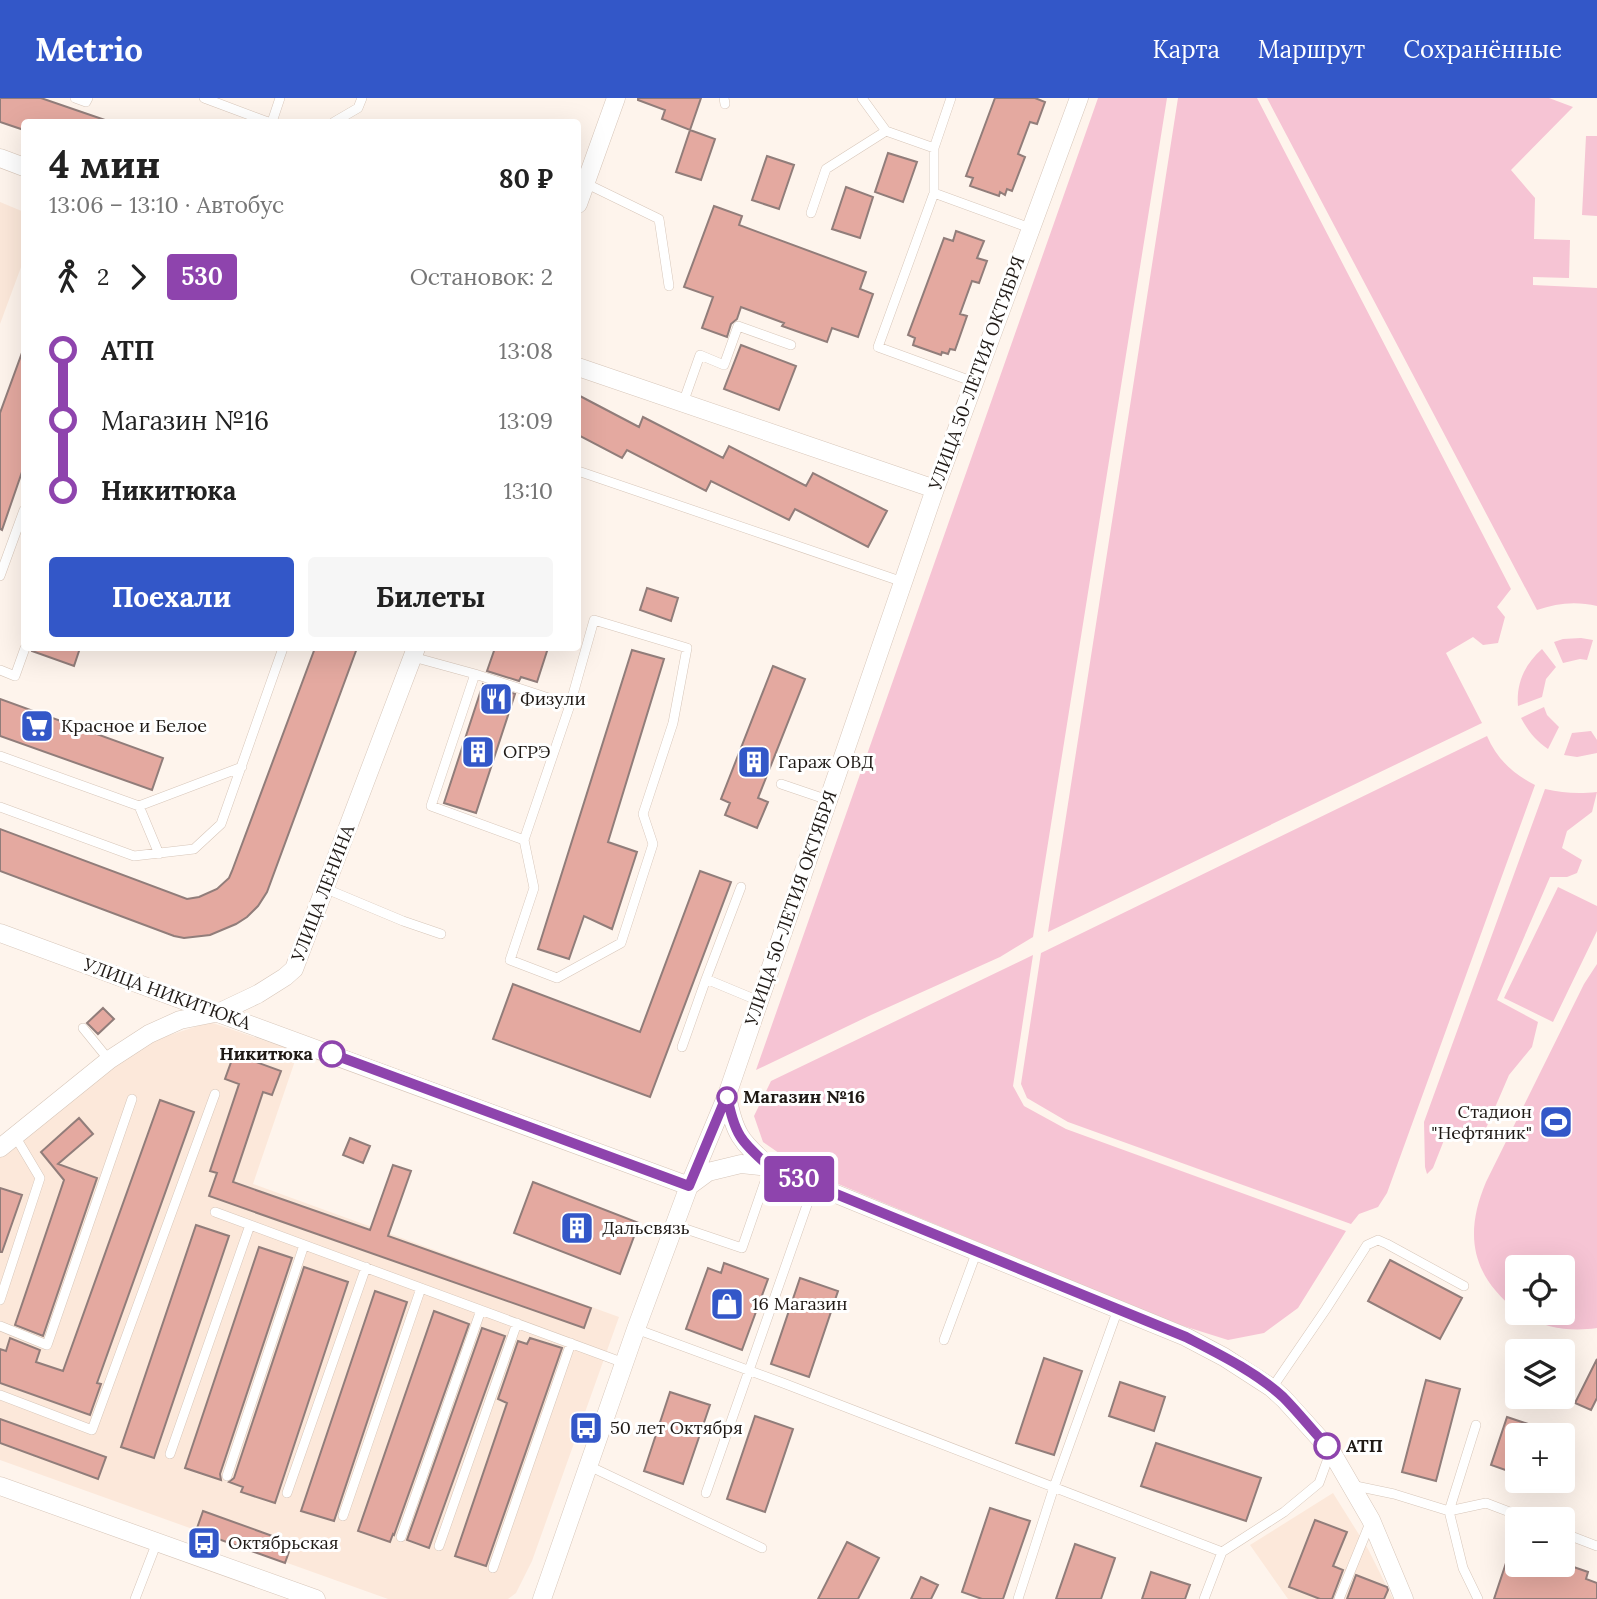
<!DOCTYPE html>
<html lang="ru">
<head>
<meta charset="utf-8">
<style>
	:root { --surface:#fff; --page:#f6f6f6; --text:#222; --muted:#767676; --accent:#3357c8 }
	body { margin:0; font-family:Lora,serif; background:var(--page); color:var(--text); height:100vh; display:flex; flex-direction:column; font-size:26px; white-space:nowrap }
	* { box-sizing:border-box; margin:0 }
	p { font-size:23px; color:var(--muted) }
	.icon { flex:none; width:38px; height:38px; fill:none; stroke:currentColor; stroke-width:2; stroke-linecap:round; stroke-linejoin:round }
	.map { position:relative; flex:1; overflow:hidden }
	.panel { position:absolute; left:21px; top:21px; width:560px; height:532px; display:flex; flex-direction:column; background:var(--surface); border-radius:7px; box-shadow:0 7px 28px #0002 }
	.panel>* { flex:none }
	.badge { padding:0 14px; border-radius:5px; font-size:24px; line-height:46px }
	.tools { position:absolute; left:1505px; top:1157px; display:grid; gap:14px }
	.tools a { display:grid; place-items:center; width:70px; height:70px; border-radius:7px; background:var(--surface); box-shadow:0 7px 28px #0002; font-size:35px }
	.map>.badge { position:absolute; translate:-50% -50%; box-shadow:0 0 0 4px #fff }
	.legs { display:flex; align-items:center; gap:10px; height:77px; padding:0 28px; font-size:23px }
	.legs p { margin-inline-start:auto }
	.headline { display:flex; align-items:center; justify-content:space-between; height:119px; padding:0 28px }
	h1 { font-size:38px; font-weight:700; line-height:52px }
	.primary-button { display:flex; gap:14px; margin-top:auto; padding:14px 28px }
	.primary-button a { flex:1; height:80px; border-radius:7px; background:var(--accent); color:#fff; font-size:28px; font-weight:700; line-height:80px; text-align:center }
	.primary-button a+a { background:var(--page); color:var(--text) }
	ul { padding:0 28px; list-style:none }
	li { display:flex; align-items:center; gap:24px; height:70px; font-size:26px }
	li i { display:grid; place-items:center; width:10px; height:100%; margin:0 9px; background:currentColor }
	li i::after { content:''; width:18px; height:18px; margin:-9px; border:5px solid; border-radius:50%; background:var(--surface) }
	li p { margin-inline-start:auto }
	li:first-child i { background:linear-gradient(#0000 50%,currentColor 0) }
	li:last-child i { background:linear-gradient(currentColor 50%,#0000 0) }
	header { display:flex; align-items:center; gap:42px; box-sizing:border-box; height:98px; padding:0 35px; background:var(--accent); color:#fff }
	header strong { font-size:33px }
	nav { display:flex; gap:38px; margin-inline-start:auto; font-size:24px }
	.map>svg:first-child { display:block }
</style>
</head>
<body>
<header>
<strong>Metrio</strong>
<nav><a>Карта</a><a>Маршрут</a><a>Сохранённые</a></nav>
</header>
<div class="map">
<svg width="1597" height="1501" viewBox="0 0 1597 1501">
	<rect width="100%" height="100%" fill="#fef4ec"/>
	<path fill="#fce8da" d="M0,104L24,114V161L0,226Z
		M210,924L298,954L253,1086L619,1219L532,1463L516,1495L508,1501H388L0,1362V1055L133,949Z
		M1333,1395L1368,1451L1393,1501H1288L1250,1447Z"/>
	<path fill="#f6c4d4" d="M1098,0H1167L1033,839L1000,859L871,917L756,972Z
		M1178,0H1257L1511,491L1497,509L1505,519L1498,545L1483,547L1473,539L1446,555L1482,625L1048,834Z
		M1267,0H1549L1573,9L1511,72L1535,100L1534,141L1570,142L1569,180L1533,179V187L1597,190V508C1576,503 1557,505 1537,512Z
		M1586,38H1597V118L1582,117Z
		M1581,540L1593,542L1587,562L1580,561L1563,565L1554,544L1563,541Z
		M1542,551L1556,569L1546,581L1542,599L1518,608C1516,585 1525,566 1542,551Z
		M1544,609L1547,617L1559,629L1548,651C1536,643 1528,633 1521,620Z
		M1591,633L1597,642V655L1577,659L1564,657L1572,635Z
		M1487,638C1497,661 1513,676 1535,687L1387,1095L1378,1109L1359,1116L1351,1126L1068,1024L1027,1000L1021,986L1041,855Z
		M1545,691C1563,695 1578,696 1597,694L1592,714L1567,733L1562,750L1582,762L1577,775L1567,779H1550L1497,902L1538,924L1532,949L1509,977L1481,1042L1461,1029L1448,1032L1433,1070L1427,1076L1425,1069L1424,1024Z
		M1558,789L1597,808V833L1553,924L1504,900Z
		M1033,857L1013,988L1024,1008L1066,1031L1346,1133L1298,1210L1264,1235L1228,1242L1174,1225L802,1071L763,1044L754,1018L771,983Z
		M1597,866V1230C1569,1234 1544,1230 1520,1215L1563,1214V1169H1517V1213C1471,1177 1464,1136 1486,1084L1584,886Z"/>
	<path fill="#e4a9a0" stroke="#917d7a" stroke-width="2" d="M0,0H41L105,22V24H24V32L0,24Z
		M638,0H701L690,32L662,21L665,12L638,2Z
		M995,0H1035L1045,4L1037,26L1030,24L1018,56L1025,59L1012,93L1007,91L1005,97L1000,94L999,98L970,88L973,80L966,78Z
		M690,32L715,41L701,82L676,74Z
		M888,55L917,64L903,104L875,94Z
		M767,58L794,67L779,111L752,102Z
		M846,89L873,99L860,140L832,131Z
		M714,108L742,118L739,127L866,174L860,191L873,196L858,239L832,230L827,244L782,228L784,225L741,209L737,221L731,226L727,239L702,230L713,199L684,189Z
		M956,133L984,143L977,160L987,163L979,185L972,183L960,216L967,218L955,252L950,251L948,256L942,254L941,257L913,247L915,240L908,237L944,140L953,143Z
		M741,247L796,268L779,312L724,291Z
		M23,252H24V368L2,432L0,431V315Z
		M578,297L639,329L643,319L723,360L729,348L806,388L813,375L887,413L868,449L795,411L789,422L711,383L706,393L627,352L622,360L578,337Z
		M647,490L678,500L671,523L640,512Z
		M32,550H80L74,568L32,553Z
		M315,550H357L267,794L258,808L247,819L236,826L210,837L184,840L174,838L0,773V731L187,801L199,799L217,791L229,780L232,773Z
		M495,550H548L537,584L521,579L519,583L487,573Z
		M632,552L664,561L608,744L637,754L612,831L584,818L569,861L538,851Z
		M773,568L805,581L758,700L768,704L757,730L725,717L730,705L721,701Z
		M483,586L515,596L476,715L444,705Z
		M0,601L163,660L152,692L0,638Z
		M700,773L731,784L650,999L493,941L513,886L640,934Z
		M103,910L114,921L98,936L87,925Z
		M234,956L281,973L272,997L263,994L233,1084L370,1132L393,1067L411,1073L388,1138L591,1210L584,1230L209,1098L217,1075L210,1073L239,986L225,981Z
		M160,1002L194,1014L97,1285L101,1286L90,1317L0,1285V1251L6,1253L10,1240L40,1252L36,1264L63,1273Z
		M79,1020L93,1036L58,1066L97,1080L43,1238L15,1227L64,1082L41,1054Z
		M350,1040L370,1048L363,1065L343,1057Z
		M533,1084L639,1125L620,1176L514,1135Z
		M0,1090L22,1097L2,1154H0Z
		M196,1127L229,1138L154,1360L121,1349Z
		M259,1149L292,1160L220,1376L221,1382L185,1370Z
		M1390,1162L1462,1200L1440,1241L1368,1203Z
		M724,1165L768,1181L742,1252L686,1231L708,1170L721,1175Z
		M304,1169L348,1184L275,1405L241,1394L243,1389L229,1384L234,1380Z
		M800,1180L838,1193L809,1279L771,1266Z
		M375,1193L407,1204L334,1423L301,1413Z
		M434,1213L469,1226L394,1437L393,1436L390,1444L358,1433Z
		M482,1230L505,1238L429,1450L407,1442Z
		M530,1240L562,1250L486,1468L455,1458L507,1305L498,1301L518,1243L527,1246Z
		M1044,1260L1082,1273L1054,1357L1016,1345Z
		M1597,1261V1300L1591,1312L1575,1305Z
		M1426,1282L1460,1291L1436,1383L1402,1374Z
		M1120,1284L1165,1299L1154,1333L1109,1318Z
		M670,1294L710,1307L683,1386L644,1373Z
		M755,1318L793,1331L765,1414L727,1401Z
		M1507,1319L1552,1334V1337H1517V1376L1491,1367Z
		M0,1321L106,1359L98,1381L0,1345Z
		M1156,1345L1261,1380L1246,1423L1141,1388Z
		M990,1410L1030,1423L1003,1501H982L962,1494Z
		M203,1413L292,1445L285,1465L196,1433Z
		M1315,1422L1347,1434L1333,1468L1343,1472L1332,1501H1320L1289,1489Z
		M1515,1438H1517V1466H1565L1588,1474L1586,1481L1597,1485V1501H1494Z
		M847,1444L879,1460L858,1501H818Z
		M1075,1446L1115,1460L1101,1501H1056Z
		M1151,1474L1190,1487L1185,1501H1142Z
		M1356,1477L1387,1489L1388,1492L1384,1501H1347Z
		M921,1479L938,1487L931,1501H911Z"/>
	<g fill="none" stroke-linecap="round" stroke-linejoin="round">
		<defs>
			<path id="service" d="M75,0L86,4L88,0
				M204,0L268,24
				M724,0L725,6
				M862,0L886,33L934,50
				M951,0L934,50V95L1030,130
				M272,24L280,0
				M334,24L358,10L362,0
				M583,84L659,121L669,188
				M934,95L878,249L974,284
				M811,115L826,71L886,33
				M683,305L700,257L724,267L738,228L791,247
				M578,373L903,484
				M0,478L24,412
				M594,522L687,550L673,625L643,716L653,746L621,845L557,880L510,862L534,790L524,742L570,607Z
				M413,559L475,576L431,708L524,742
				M0,572L15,578L25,550
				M475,576L570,607
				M0,658L139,708L242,669
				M781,686L828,702
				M139,708L159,756
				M0,709L134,758L194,751L221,726L283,550
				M324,790L403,823L441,836
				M706,881L741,789
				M83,930L109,962
				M682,949L706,881L759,903
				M215,1114L624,1265
				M674,1127L742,1150L770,1069
				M0,1202L40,1080L15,1038
				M0,1228L47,1247L132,1001
				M636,1231L783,1285L1222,1454
				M944,1242L977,1153
				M1272,1290L1326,1211L1367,1147L1378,1142L1387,1146L1464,1188
				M0,1297L92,1332L215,996
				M1476,1327L1449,1413L1463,1470L1478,1501
				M170,1356L250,1127
				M589,1368L762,1450
				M227,1378L304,1147
				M1351,1387L1394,1396L1449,1413L1486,1405L1528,1421
				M287,1395L366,1169
				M706,1395L814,1087
				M343,1418L421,1190
				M1563,1435L1597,1448
				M401,1439L481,1212
				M439,1448L517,1225
				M493,1470L571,1245
				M135,1501L157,1444
				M1018,1501L1054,1389L1118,1211
				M1204,1501L1222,1454L1284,1414L1319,1385L1330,1355
				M1339,1501L1370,1425"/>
			<path id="minor" d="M0,60L24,69
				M578,106L616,0
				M578,269L935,391
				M0,835L689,1088
				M727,997C734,1036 741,1044 770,1069
				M0,1050L109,962L149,936L180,922L220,914L258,896L285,879L294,871L416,550
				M689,1088L708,1074L741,1066L770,1069L1186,1239L1224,1259L1272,1290L1284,1301L1331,1353L1371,1422L1404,1501
				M0,1388L316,1501
				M542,1501L636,1231L689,1088L727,997L935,391L1079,0"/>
		</defs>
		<use href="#service" stroke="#d7c6b9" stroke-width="10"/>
		<use href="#minor" stroke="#d7c6b9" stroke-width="19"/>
		<use href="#service" stroke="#fff" stroke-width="9"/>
		<use href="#minor" stroke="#fff" stroke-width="18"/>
	</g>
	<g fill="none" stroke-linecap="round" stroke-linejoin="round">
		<defs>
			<path id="line-1" d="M332,956L689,1088L727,997C734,1036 741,1044 770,1069L1186,1239C1219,1256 1256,1274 1283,1299C1298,1314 1312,1332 1327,1348"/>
		</defs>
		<use href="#line-1" stroke="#fff" stroke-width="16"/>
		<use href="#line-1" stroke="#8e44ad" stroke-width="10"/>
	</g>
	<defs>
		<symbol id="restaurant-square" viewBox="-11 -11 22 22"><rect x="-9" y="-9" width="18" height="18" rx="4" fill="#3357c8" stroke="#fff"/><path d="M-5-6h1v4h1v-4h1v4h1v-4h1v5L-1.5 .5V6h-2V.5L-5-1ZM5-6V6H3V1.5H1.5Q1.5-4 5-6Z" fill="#fff"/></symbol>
		<symbol id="supermarket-square" viewBox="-11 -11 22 22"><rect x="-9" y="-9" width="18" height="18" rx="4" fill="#3357c8" stroke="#fff"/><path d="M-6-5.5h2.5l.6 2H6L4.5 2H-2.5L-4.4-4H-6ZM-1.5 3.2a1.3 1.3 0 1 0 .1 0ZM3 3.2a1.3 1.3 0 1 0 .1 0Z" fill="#fff"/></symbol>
		<symbol id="building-square" viewBox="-11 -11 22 22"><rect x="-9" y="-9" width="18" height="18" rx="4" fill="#3357c8" stroke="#fff"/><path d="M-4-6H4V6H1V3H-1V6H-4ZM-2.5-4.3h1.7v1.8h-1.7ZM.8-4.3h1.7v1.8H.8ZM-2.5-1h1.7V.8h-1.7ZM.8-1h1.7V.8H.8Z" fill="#fff"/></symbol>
		<symbol id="stadium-square" viewBox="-11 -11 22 22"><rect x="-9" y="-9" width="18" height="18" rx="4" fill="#3357c8" stroke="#fff"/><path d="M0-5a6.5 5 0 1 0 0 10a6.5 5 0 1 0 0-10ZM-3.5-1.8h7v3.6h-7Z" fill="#fff"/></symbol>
		<symbol id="shop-square" viewBox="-11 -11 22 22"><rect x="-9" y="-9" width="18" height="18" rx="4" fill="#3357c8" stroke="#fff"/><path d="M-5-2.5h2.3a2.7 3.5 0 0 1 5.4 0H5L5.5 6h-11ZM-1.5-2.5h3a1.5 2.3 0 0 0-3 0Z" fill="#fff"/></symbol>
		<symbol id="bus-square" viewBox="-11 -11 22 22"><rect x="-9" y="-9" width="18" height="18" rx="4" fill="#3357c8" stroke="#fff"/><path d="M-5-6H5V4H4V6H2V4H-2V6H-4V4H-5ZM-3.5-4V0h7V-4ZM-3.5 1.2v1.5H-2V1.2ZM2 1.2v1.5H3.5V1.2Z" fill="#fff"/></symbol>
	</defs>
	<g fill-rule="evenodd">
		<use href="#restaurant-square" x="477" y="582" width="38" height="38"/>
		<use href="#supermarket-square" x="18" y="609" width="38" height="38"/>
		<use href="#building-square" x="459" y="635" width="38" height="38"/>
		<use href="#building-square" x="735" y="645" width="38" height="38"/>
		<use href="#stadium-square" x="1537" y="1005" width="38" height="38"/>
		<use href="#building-square" x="558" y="1111" width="38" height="38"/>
		<use href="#shop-square" x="708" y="1187" width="38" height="38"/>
		<use href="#bus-square" x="567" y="1311" width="38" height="38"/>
		<use href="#bus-square" x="185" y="1426" width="38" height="38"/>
	</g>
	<g fill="#fff" stroke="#8e44ad" stroke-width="3.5">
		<circle cx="332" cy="956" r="12"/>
		<circle cx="727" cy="999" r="9"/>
		<circle cx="1327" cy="1348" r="12"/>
	</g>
	<g text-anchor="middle" stroke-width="6" stroke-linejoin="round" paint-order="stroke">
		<g font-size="18" fill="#1f1915" stroke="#fff">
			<text transform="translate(977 275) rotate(-70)" y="6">УЛИЦА 50-ЛЕТИЯ ОКТЯБРЯ</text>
			<text transform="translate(323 795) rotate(-69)" y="6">УЛИЦА ЛЕНИНА</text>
			<text transform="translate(791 810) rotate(-71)" y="6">УЛИЦА 50-ЛЕТИЯ ОКТЯБРЯ</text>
			<text transform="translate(167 896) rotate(20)" y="6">УЛИЦА НИКИТЮКА</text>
		</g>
		<g font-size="18" fill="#1f1915" stroke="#fff" text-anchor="start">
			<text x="520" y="607">Физули</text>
			<text x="61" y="634">Красное и Белое</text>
			<text x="503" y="660">ОГРЭ</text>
			<text x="778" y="670">Гараж ОВД</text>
			<text x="1532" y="1020" text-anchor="end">Стадион<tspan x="1532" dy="21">"Нефтяник"</tspan></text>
			<text x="602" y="1136">Дальсвязь</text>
			<text x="752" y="1212">16 Магазин</text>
			<text x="610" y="1336">50 лет Октября</text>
			<text x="228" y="1451">Октябрьская</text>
		</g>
		<g font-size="18" font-weight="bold" fill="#1f1915" stroke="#fff" text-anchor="start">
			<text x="313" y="962" text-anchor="end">Никитюка</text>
			<text x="743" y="1005">Магазин №16</text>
			<text x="1346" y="1354">АТП</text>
		</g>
	</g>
</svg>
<div class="tools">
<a><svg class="icon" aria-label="locate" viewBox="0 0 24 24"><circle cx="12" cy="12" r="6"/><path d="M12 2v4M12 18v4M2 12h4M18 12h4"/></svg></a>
<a><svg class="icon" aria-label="layers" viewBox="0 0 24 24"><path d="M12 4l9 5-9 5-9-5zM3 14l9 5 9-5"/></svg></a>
<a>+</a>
<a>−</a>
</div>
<b class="badge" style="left:799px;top:1081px;background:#8e44ad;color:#fff">530</b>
<section class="panel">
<div class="headline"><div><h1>4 мин</h1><p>13:06 – 13:10 · Автобус</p></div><b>80 ₽</b></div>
<div class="legs"><svg class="icon" aria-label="walk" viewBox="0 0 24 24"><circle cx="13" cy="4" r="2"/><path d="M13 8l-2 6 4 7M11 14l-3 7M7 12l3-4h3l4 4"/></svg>2<svg class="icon" aria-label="forward" viewBox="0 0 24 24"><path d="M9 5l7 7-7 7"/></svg><b class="badge" style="background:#8e44ad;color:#fff">530</b><p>Остановок: 2</p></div>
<ul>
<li><i style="color:#8e44ad"></i><b>АТП</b><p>13:08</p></li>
<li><i style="color:#8e44ad"></i><span>Магазин №16</span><p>13:09</p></li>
<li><i style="color:#8e44ad"></i><b>Никитюка</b><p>13:10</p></li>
</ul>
<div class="primary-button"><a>Поехали</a><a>Билеты</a></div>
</section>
</div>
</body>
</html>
